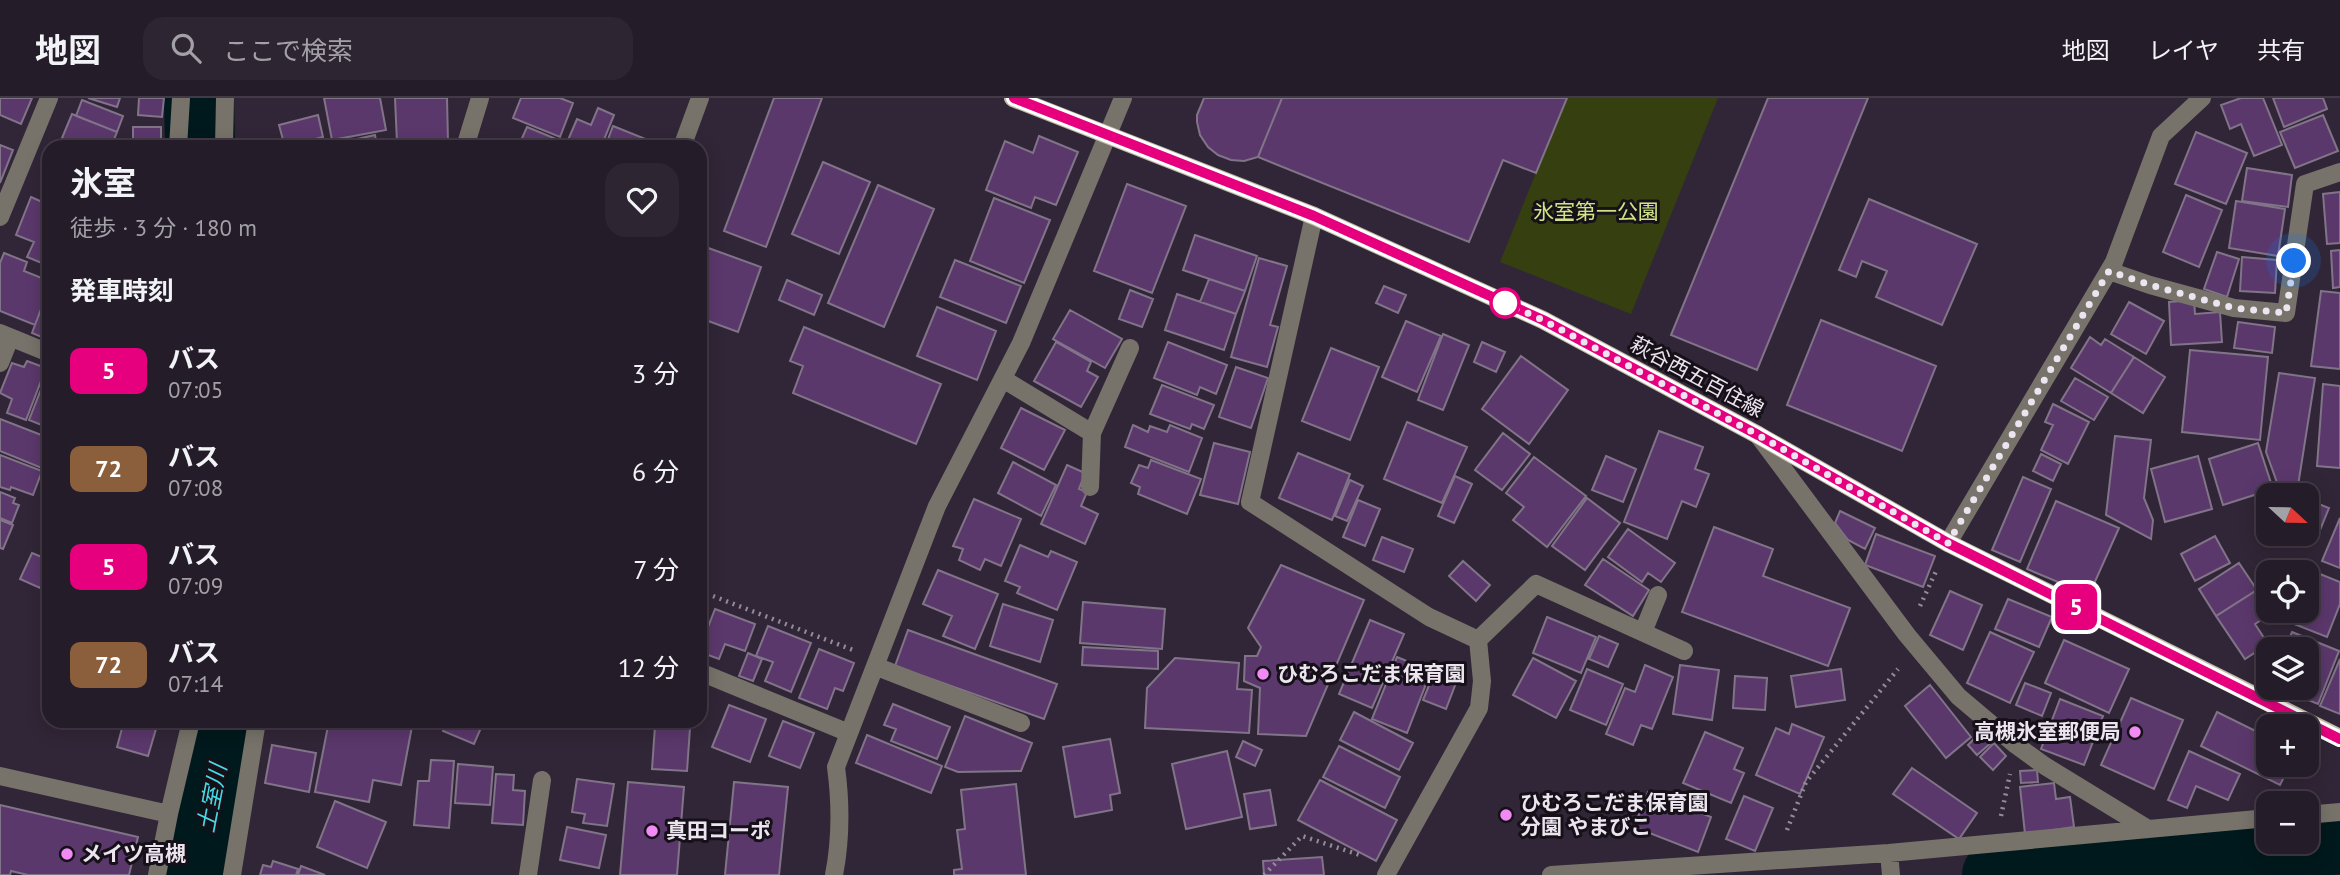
<!DOCTYPE html>
<html lang="ja">
<head>
<meta charset="utf-8">
<style>
	:root { --surface:#251c29; --page:#2d2531; --text:#f1f3f6; --muted:#a3a1a8; --line:#423a46 }
	body { margin:0; font-family:"PT Sans","Noto Sans JP",sans-serif; background:var(--page); color:var(--text); height:100vh; display:flex; flex-direction:column; font-size:26px; white-space:nowrap }
	* { box-sizing:border-box; margin:0 }
	p { font-size:23px; color:var(--muted) }
	.icon { flex:none; width:38px; height:38px; fill:none; stroke:currentColor; stroke-width:2; stroke-linecap:round; stroke-linejoin:round }
	.map { position:relative; flex:1; overflow:hidden }
	.details { position:absolute; left:42px; top:42px; width:665px; height:588px; display:flex; flex-direction:column; background:var(--surface); border-radius:21px; box-shadow:0 4px 18px #0003,0 0 0 2px var(--line) }
	.details>* { flex:none }
	.badge { padding:0 14px; border-radius:10px; font-size:24px; line-height:46px }
	.needle { width:46px; rotate:112deg }
	.fabs { position:absolute; left:2256px; top:385px; display:grid; gap:14px }
	.fabs a { display:grid; place-items:center; width:63px; height:63px; border-radius:14px; background:var(--surface); box-shadow:0 4px 18px #0003,0 0 0 2px var(--line); font-size:35px }
	.you { position:absolute; width:35px; height:35px; margin:-18px; border:5px solid #fff; border-radius:50%; background:#1a73e8; box-shadow:0 0 0 10px #1a73e833 }
	.map>.badge { position:absolute; translate:-50% -50%; box-shadow:0 0 0 4px #fff }
	h2 { padding:0 28px; font-size:26px; line-height:63px }
	.round { display:grid; place-items:center; flex:none; width:74px; height:74px; border-radius:21px; background:var(--page) }
	.overview { display:flex; align-items:center; justify-content:space-between; height:119px; padding:0 28px }
	h1 { font-size:33px; font-weight:700; line-height:52px }
	ul { padding:0; list-style:none }
	li { display:flex; align-items:center; gap:21px; height:98px; padding:0 28px }
	li div { flex:1 }
	li b { display:block; font-size:26px }
	li em { font-style:normal }
	li .badge { min-width:77px; font-weight:700; text-align:center }
	header { display:flex; align-items:center; gap:42px; box-sizing:border-box; height:98px; padding:0 35px; background:var(--surface); border-bottom:2px solid var(--line) }
	header strong { font-size:33px }
	nav { display:flex; gap:38px; margin-inline-start:auto; font-size:24px }
	.search { width:490px; height:63px; background:var(--page); display:flex; align-items:center; gap:18px; box-sizing:border-box; padding:0 24px; border-radius:21px; color:var(--muted); font-size:26px }
	.map>svg:first-child { display:block }
</style>
</head>
<body>
<header>
<strong>地図</strong>
<div class="search"><svg class="icon" aria-label="search" viewBox="0 0 24 24"><circle cx="10" cy="10" r="6"/><path d="M15 15l6 6"/></svg>ここで検索</div>
<nav><a>地図</a><a>レイヤ</a><a>共有</a></nav>
</header>
<div class="map">
<svg width="2340" height="777" viewBox="0 0 2340 777">
	<rect width="100%" height="100%" fill="#312637"/>
	<path fill="#363f0f" d="M1566,0H1718L1631,216L1500,164Z"/>
	<g fill="none" stroke-linecap="round" stroke-linejoin="round">
		<path stroke="#00191c" stroke-width="70" d="M199,0L200,49
			M196,777L227,623
			M1997,777L2340,741"/>
	</g>
	<path fill="#5b386c" stroke="#817488" stroke-width="2" d="M0,0H32L21,26L0,17Z
		M88,0H120L117,9Z
		M139,0H164L162,19L138,17Z
		M324,0H380L386,32L332,42Z
		M395,0H447L448,44L397,45Z
		M521,0H560L573,5L560,39L513,20Z
		M774,0H822L766,149L724,133Z
		M1204,0H1282L1258,59L1244,63L1231,62L1218,57L1208,49L1200,37L1197,24V17Z
		M1282,0H1567L1536,75L1503,62L1469,144L1258,59Z
		M1768,0H1868L1757,272L1671,237Z
		M2241,0H2263L2282,47L2254,58L2241,26L2230,31L2221,7Z
		M2273,0H2323L2327,11L2284,29Z
		M82,2L123,18L117,34L76,18Z
		M598,10L614,17L601,49H565L577,21L591,27Z
		M72,16L117,34L111,49H85L62,40Z
		M318,17L323,39L285,49L279,27Z
		M2323,17L2338,53L2295,70L2280,34Z
		M613,28L658,46L657,49H605Z
		M133,29H161V49H133Z
		M527,29L561,43L559,49H518Z
		M2196,34L2247,55L2226,106L2175,86Z
		M375,37L377,49H321Z
		M1039,38L1078,54L1056,107L1035,99L1031,110L986,92L1005,43L1033,55Z
		M0,47L13,52L0,85Z
		M823,64L870,84L839,156L792,136Z
		M2247,70L2292,77L2288,109L2242,103Z
		M1127,86L1186,108L1152,195L1094,173Z
		M878,87L934,111L884,229L828,205Z
		M2340,94V145L2327,146L2323,96Z
		M2186,97L2222,112L2199,169L2163,154Z
		M31,99L49,107V168L27,159L34,144L16,137Z
		M994,100L1050,122L1024,185L970,163Z
		M1869,101L1977,146L1942,227L1876,199L1887,173L1862,163L1856,179L1839,172Z
		M2236,103L2285,111L2278,158L2229,150Z
		M1195,137L1257,158L1245,193L1183,172Z
		M700,147L761,169L738,234L700,220Z
		M2340,152V189L2333,190L2331,153Z
		M2217,154L2239,161L2227,199L2204,191Z
		M4,155L27,164L24,173L49,183V190L35,227L0,213V165Z
		M2242,159L2277,162L2275,195L2240,193Z
		M1259,160L1287,168L1270,227L1278,229L1267,269L1231,259Z
		M955,162L1021,188L1006,225L940,199Z
		M1209,181L1245,193L1236,216L1200,204Z
		M787,182L822,197L814,217L779,202Z
		M1384,188L1406,197L1398,215L1376,205Z
		M49,190V242L32,235Z
		M1130,192L1153,201L1142,229L1119,221Z
		M2321,193L2340,195V271L2311,268Z
		M1177,196L1236,216L1224,252L1165,232Z
		M2194,202L2195,216L2220,214L2222,244L2171,247L2169,204Z
		M2129,204L2164,223L2146,256L2111,236Z
		M937,209L996,233L977,282L917,258Z
		M1070,212L1122,241L1105,270L1053,241Z
		M1821,222L1936,268L1902,353L1787,307Z
		M1406,223L1441,238L1417,294L1382,279Z
		M2238,224L2275,229L2272,255L2234,250Z
		M804,229L941,286L916,346L793,295L803,268L790,263Z
		M1443,236L1469,247L1443,312L1418,302Z
		M2090,239L2101,247L2105,241L2134,259L2111,295L2071,270Z
		M1056,244L1091,264L1087,273L1098,279L1081,309L1034,283Z
		M1168,244L1227,267L1216,296L1200,289L1197,297L1154,280Z
		M1482,244L1505,254L1496,274L1474,264Z
		M1331,250L1379,269L1350,342L1302,323Z
		M2190,252L2268,259L2260,342L2182,334Z
		M1521,258L1568,292L1529,346L1482,311Z
		M2134,259L2165,279L2143,315L2111,295Z
		M27,263L46,270L26,322L7,315L12,301L0,295L12,265L24,269Z
		M1236,269L1268,280L1251,330L1219,319Z
		M49,271V330L29,322Z
		M2279,275L2315,280L2297,394L2279,390L2266,354Z
		M2075,280L2108,299L2094,322L2061,303Z
		M2323,286L2340,288V370L2317,368Z
		M1162,287L1214,307L1204,331L1192,326L1190,331L1150,316Z
		M2053,306L2089,324L2068,366L2041,352L2053,327L2045,324Z
		M1021,310L1065,332L1044,372L1001,350Z
		M0,321L49,340V358L44,371L0,353Z
		M1407,324L1467,349L1442,405L1384,381Z
		M1133,327L1148,334L1150,328L1167,334L1170,327L1202,340L1189,374L1125,349Z
		M1659,333L1703,349L1695,371L1709,376L1696,409L1682,403L1667,441L1624,424Z
		M1503,335L1530,356L1502,392L1475,372Z
		M2115,338L2151,342L2144,400L2153,422L2151,441L2106,417Z
		M1214,345L1250,354L1238,406L1200,397Z
		M2258,345L2273,391L2223,407L2209,361Z
		M1298,355L1350,376L1332,422L1279,400Z
		M2041,356L2061,366L2053,383L2033,373Z
		M0,357L42,373L33,397L11,389L10,392L0,389Z
		M1606,358L1636,371L1623,404L1592,392Z
		M2198,358L2212,411L2165,424L2151,371Z
		M1534,359L1586,398L1547,449L1513,422L1524,409L1506,395Z
		M1151,362L1201,381L1187,416L1138,396L1140,389L1131,385L1139,367L1148,370Z
		M1013,364L1056,387L1041,418L998,395Z
		M1067,367L1085,375L1079,391L1087,394L1081,408L1098,416L1085,446L1041,426Z
		M1455,378L1472,386L1454,425L1438,418Z
		M2023,379L2051,391L2020,464L1992,452Z
		M1350,382L1363,388L1347,423L1335,418Z
		M0,394L15,400L13,405L19,407L12,425L0,420Z
		M1587,400L1620,425L1585,472L1552,448Z
		M974,401L1021,421L1001,468L985,461L980,472L959,462L963,451L953,448Z
		M2306,401L2329,410L2316,442L2301,436H2306Z
		M1358,402L1380,411L1365,448L1343,439Z
		M2056,403L2119,430L2089,497L2027,471Z
		M1840,413L1875,430L1865,451L1848,442L1835,425Z
		M2340,420V470L2322,463Z
		M0,422L13,427L3,451L0,450Z
		M1714,429L1773,451L1763,478L1850,510L1828,568L1682,514Z
		M1628,431L1675,465L1661,484L1648,475L1642,484L1608,459Z
		M1876,436L1935,458L1923,489L1865,467Z
		M2215,438L2230,465L2195,483L2181,456Z
		M1382,439L1413,451L1404,474L1373,462Z
		M1020,447L1048,459L1051,453L1077,464L1057,512L1017,495L1020,489L1005,483Z
		M32,455L49,462V470L40,490L20,481Z
		M1603,461L1649,492L1633,518L1585,487Z
		M1463,463L1490,487L1476,503L1449,478Z
		M2239,465L2257,492L2216,518L2199,491Z
		M1281,467L1364,502L1306,638L1258,636L1260,590L1244,583L1245,558H1257L1261,549L1248,530Z
		M938,472L998,496L975,551L943,538L952,518L923,506Z
		M2315,474L2340,484V506L2327,539L2294,526L2299,513H2306V495Z
		M49,486V509L41,505Z
		M2257,492L2268,513L2272,515L2255,526L2268,546L2245,561L2216,518Z
		M1950,493L1982,507L1963,552L1930,537Z
		M2008,501L2052,519L2039,549L1995,531Z
		M1083,504L1165,511L1162,551L1080,545Z
		M1003,506L1053,522L1040,564L990,548Z
		M715,511L755,526L745,553L725,546L719,561L700,554V526L708,529Z
		M1547,519L1596,539L1581,575L1533,555Z
		M1370,522L1404,536L1372,610L1339,596Z
		M768,528L811,545L791,594L765,583L773,564L756,558Z
		M908,532L1057,586L1044,621L895,568Z
		M1990,534L2034,554L2010,605L1967,585Z
		M2292,534L2339,553L2318,606L2278,590H2306V551H2285Z
		M1599,538L1618,546L1608,569L1589,561Z
		M2064,542L2129,571L2109,615L2045,585Z
		M1083,549L1158,553V571L1082,567Z
		M819,551L854,565L843,593L835,590L827,611L799,600Z
		M748,555L762,561L753,583L739,578Z
		M1397,559L1431,573L1407,635L1372,621Z
		M1175,560L1239,565L1237,591L1252,592L1249,635L1145,630L1147,590Z
		M1533,560L1576,583L1556,620L1513,597Z
		M2340,561V616L2320,608Z
		M1645,567L1673,579L1652,631L1641,627L1633,647L1606,636L1625,590L1635,594Z
		M1680,567L1719,572L1712,622L1673,616Z
		M1437,568L1459,577L1446,611L1423,602Z
		M1587,571L1623,586L1606,627L1570,612Z
		M1841,571L1845,602L1796,609L1791,578Z
		M1735,578L1767,580L1765,612L1733,610Z
		M2025,585L2051,595L2042,618L2016,607Z
		M1930,587L1971,639L1946,660L1905,608Z
		M2131,600L2183,622L2154,691L2101,667Z
		M2060,601L2103,618L2084,667L2041,651Z
		M893,606L950,629L937,661L891,643L896,631L884,627Z
		M729,607L766,621L750,664L712,649Z
		M1354,614L1413,645L1399,672L1340,642Z
		M2217,614L2268,639V667H2290L2280,687L2201,648Z
		M965,618L1032,645L1021,673L958,674L945,669Z
		M124,623L156,631L148,658L117,649Z
		M329,623H413L401,687L373,682L369,704L315,694Z
		M447,623H484L474,646L443,633Z
		M783,623L814,635L800,670L769,658Z
		M1792,626L1824,639L1800,696L1756,677L1776,630L1789,636Z
		M655,628L690,630L687,673L652,671Z
		M1982,633L1992,644L1977,657L1968,647Z
		M1705,634L1743,650L1734,671L1744,675L1731,705L1683,685Z
		M867,637L942,668L931,695L856,665Z
		M1110,641L1120,695L1110,697L1112,712L1075,719L1063,649Z
		M1243,643L1262,652L1255,668L1236,659Z
		M1994,645L2006,658L1993,672L1980,659Z
		M272,647L316,655L309,694L265,685Z
		M1339,648L1400,679L1385,710L1323,679Z
		M1227,653L1242,719L1186,731L1172,666Z
		M2189,653L2240,676L2228,702L2196,688L2187,710L2168,702Z
		M431,662L454,663L449,730L414,727L418,683H429Z
		M458,666L493,669L490,707L455,705Z
		M1912,670L1977,715L1959,741L1893,696Z
		M2037,672L2038,684L2021,685L2020,673Z
		M496,676L514,677L513,692L525,693L523,727L492,725Z
		M577,681L614,686L607,728L583,725L585,716L572,714Z
		M1320,682L1397,722L1376,763L1298,722Z
		M628,684L684,689L677,777H620Z
		M734,684L788,689L779,777H725Z
		M2054,685L2056,701L2070,699L2074,729L2025,736L2020,689Z
		M1016,686L1026,777H954V772L962,771L957,732L965,731L961,692Z
		M1270,692L1276,727L1250,731L1244,696Z
		M1648,694L1711,719L1698,754L1634,729Z
		M1744,698L1773,710L1755,753L1726,741Z
		M335,703L386,724L367,770L317,749Z
		M0,707L138,739L129,777H28L11,773L10,777H0Z
		M567,729L606,737L599,770L560,762Z
		M1322,759L1324,777H1264L1263,763Z
		M273,763L298,771L296,777H260L263,767L271,769Z
		M301,768L325,777H298Z"/>
	<g fill="none" stroke-linecap="round" stroke-linejoin="round">
		<path stroke="#948b98" stroke-width="4.5" stroke-dasharray="2 5" stroke-linecap="butt" d="M700,266L703,267L700,276
			M700,493L853,552
			M1920,508L1937,471
			M2001,718L2010,676
			M1787,732L1806,684L1898,571
			M1264,777L1302,738L1363,758"/>
		<path stroke="#77736a" stroke-width="18" d="M178,49L181,0
			M224,49L225,0
			M465,49L480,0
			M682,49L700,0
			M1314,118L1250,404L1429,519L1478,542L1482,583L1479,610L1386,777
			M0,119L49,0
			M2109,173L2150,187L2234,210L2286,215L2305,86L2340,74
			M0,235L49,255
			M0,265L10,240
			M1003,281L1092,335L1130,250
			M1758,337L1907,537L1958,598L2016,647L2045,668L2148,731
			M1090,389L1092,335
			M1948,445L2114,164L2161,38L2202,0
			M1643,534L1658,497
			M1478,542L1536,486L1684,553
			M875,568L1021,625
			M700,574L849,635
			M0,678L169,716
			M2306,717L2340,714
			M1889,755L1891,777
			M157,777L169,716L191,623
			M232,777L257,623
			M528,777L542,682
			M834,777C841,741 841,706 836,669L937,408L1021,245L1123,0
			M1551,777L1889,755L2268,720"/>
		<path stroke="#c3bca8" stroke-width="18" d="M1013,0L1314,118L1543,222L1758,337L1948,445L2340,640"/>
	</g>
	<g fill="none" stroke-linecap="round" stroke-linejoin="round">
		<defs>
			<path id="line" d="M1014,0L1314,118L1543,222L1758,337L1948,445L2340,641"/>
		</defs>
		<use href="#line" stroke="#fff" stroke-width="16"/>
		<use href="#line" stroke="#e6007e" stroke-width="10"/>
		<path stroke="#ece5f0" stroke-width="7" stroke-dasharray="0 12.6" d="M1505,205L1543,222L1758,337L1948,445L2109,173L2150,187L2234,210L2286,215L2294,163"/>
	</g>
	<circle fill="#fff" stroke="#e6007e" stroke-width="3.5" cx="1505" cy="205" r="14"/>
	<g fill="#f18af4" stroke="#161119" stroke-width="2.5">
		<circle cx="1263" cy="576" r="7"/>
		<circle cx="2135" cy="634" r="7"/>
		<circle cx="1506" cy="717" r="7"/>
		<circle cx="652" cy="733" r="7"/>
		<circle cx="67" cy="756" r="7"/>
	</g>
	<g text-anchor="middle" stroke-width="6" stroke-linejoin="round" paint-order="stroke">
		<g font-size="21" fill="#d0e484" stroke="#161119">
			<text x="1596" y="121">氷室第一公園</text>
		</g>
		<g font-size="21" fill="#ece5f0" stroke="#161119">
			<text transform="translate(1697 279) rotate(28)" y="7">萩谷西五百住線</text>
		</g>
		<g font-size="21" font-weight="bold" fill="#ece5f0" stroke="#161119" text-anchor="start">
			<text x="1277" y="583">ひむろこだま保育園</text>
			<text x="2121" y="641" text-anchor="end">高槻氷室郵便局</text>
			<text x="1520" y="712">ひむろこだま保育園<tspan x="1520" dy="24">分園 やまびこ</tspan></text>
			<text x="666" y="740">真田コーポ</text>
			<text x="81" y="763">メイツ高槻</text>
		</g>
		<g font-size="23" font-style="italic" fill="#45dbe5" stroke="#161119">
			<text transform="translate(212 700) rotate(-79)" y="8">土室川</text>
		</g>
	</g>
</svg>
<div class="fabs">
<a><svg class="needle" viewBox="-14 -14 28 28"><path d="M0-13l5 13h-10z" fill="#e53935"/><path d="M0 13l5-13h-10z" fill="#a3a1a8"/></svg></a>
<a><svg class="icon" aria-label="locate" viewBox="0 0 24 24"><circle cx="12" cy="12" r="6"/><path d="M12 2v4M12 18v4M2 12h4M18 12h4"/></svg></a>
<a><svg class="icon" aria-label="layers" viewBox="0 0 24 24"><path d="M12 4l9 5-9 5-9-5zM3 14l9 5 9-5"/></svg></a>
<a>+</a>
<a>−</a>
</div>
<div class="you" style="left:2294px;top:163px"></div>
<b class="badge" style="left:2076px;top:509px;background:#e6007e;color:#fff">5</b>
<section class="details">
<div class="overview"><div><h1>氷室</h1><p>徒歩 · 3 分 · 180 m</p></div><a class="round"><svg class="icon" aria-label="heart" viewBox="0 0 24 24"><path d="M12 20l-8-8c-3-5 5-10 8-4 3-6 11-1 8 4z"/></svg></a></div>
<h2>発車時刻</h2>
<ul>
<li><span class="badge" style="background:#e6007e;color:#fff">5</span><div><b>バス</b><p>07:05</p></div><em>3 分</em></li>
<li><span class="badge" style="background:#8b5e3c;color:#fff">72</span><div><b>バス</b><p>07:08</p></div><em>6 分</em></li>
<li><span class="badge" style="background:#e6007e;color:#fff">5</span><div><b>バス</b><p>07:09</p></div><em>7 分</em></li>
<li><span class="badge" style="background:#8b5e3c;color:#fff">72</span><div><b>バス</b><p>07:14</p></div><em>12 分</em></li>
</ul>
</section>
</div>
</body>
</html>
